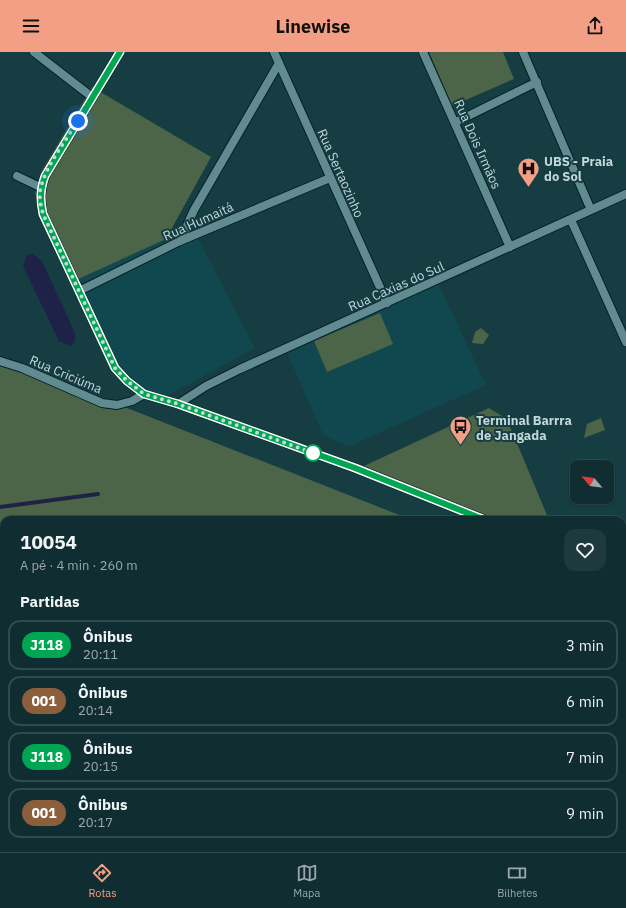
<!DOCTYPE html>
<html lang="pt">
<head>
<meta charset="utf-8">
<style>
	:root { --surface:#102e32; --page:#1e3a3e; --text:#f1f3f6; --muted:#9ca8ac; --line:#304a4d; --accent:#f39f85 }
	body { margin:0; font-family:"IBM Plex Sans",sans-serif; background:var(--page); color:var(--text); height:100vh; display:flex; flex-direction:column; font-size:15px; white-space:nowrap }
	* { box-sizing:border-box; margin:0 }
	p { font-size:13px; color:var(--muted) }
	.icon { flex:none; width:22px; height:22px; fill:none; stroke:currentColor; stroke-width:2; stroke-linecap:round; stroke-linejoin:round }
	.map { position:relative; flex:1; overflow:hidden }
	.panel { position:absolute; left:0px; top:464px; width:626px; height:336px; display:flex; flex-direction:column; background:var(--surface); border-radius:12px 12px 0 0; box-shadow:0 1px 3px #0004,0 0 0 1px var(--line) }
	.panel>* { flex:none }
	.badge { padding:0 8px; border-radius:13px; font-size:14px; line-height:26px }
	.needle { width:26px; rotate:299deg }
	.controls { position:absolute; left:570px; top:408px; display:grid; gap:8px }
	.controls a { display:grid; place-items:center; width:44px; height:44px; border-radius:8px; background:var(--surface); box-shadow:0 1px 3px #0004,0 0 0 1px var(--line); font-size:20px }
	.you { position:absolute; width:20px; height:20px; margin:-10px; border:3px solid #fff; border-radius:50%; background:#1a73e8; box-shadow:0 0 0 6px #1a73e833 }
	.map>.badge { position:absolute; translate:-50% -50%; box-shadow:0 0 0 2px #fff }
	h2 { padding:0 20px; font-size:15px; line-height:36px }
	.round { display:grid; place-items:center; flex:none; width:42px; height:42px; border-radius:12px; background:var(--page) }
	.headline { display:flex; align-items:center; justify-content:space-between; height:68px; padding:0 20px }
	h1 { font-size:19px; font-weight:800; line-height:30px }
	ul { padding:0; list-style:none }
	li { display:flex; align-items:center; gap:12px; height:50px; margin:0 8px 6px; padding:0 12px; border:2px solid var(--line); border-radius:12px }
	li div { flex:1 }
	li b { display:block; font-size:15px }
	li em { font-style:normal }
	li .badge { min-width:44px; font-weight:700; text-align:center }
	header { display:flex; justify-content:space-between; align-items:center; height:52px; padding:0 20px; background:var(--accent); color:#111; font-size:18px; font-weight:800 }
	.menu { display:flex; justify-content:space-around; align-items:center; height:56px; border-top:1px solid var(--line); background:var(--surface); font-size:11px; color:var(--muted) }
	.menu a { display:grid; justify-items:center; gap:2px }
	.menu .on { color:var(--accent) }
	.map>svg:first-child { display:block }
</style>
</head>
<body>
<header><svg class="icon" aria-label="menu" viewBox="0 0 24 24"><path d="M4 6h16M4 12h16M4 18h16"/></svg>Linewise<svg class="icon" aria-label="share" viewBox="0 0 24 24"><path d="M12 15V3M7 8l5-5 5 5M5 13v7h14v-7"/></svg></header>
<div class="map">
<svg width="626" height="800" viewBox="0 0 626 800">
	<rect width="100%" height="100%" fill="#153d42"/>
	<path fill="#11474e" d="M192,175L255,296L160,348L116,320L70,231Z
		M438,231L486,333L348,395L323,383L286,298Z"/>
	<path fill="#4c6447" d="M429,0H503L514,27L452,54Z
		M92,35L211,105L166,187L70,231L35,141L41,120Z
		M380,261L393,292L327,320L314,289Z
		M481,276L489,283L483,292L472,291L475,280Z
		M0,306L412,468H4V653L0,651Z
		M489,356L502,364L511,377L549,468H498L364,414Z
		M601,366L605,378L584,386L587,372Z
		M625,731L626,749L623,748L622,750V737Z
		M301,796H367L364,800H310Z"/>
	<path fill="#1e2247" d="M33,202L42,209L75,281V289L71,294L59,289L23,214L27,203Z"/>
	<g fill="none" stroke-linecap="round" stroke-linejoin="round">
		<path stroke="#1e2247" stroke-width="4" d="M0,455L98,442"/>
		<defs>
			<path id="street" d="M34,0L92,45
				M274,0L387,251
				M423,0L510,195
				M523,0L591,158
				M456,70L537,30
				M17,124L40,135
				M571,168L626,290
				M180,189L194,158L279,11
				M79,239L180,189L330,126
				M0,309L22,316L102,351L117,353L132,349L144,342
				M178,352L206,334L240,317L626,142
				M85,796L94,800
				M36,800L38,796
				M482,800L484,796"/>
			<path id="secondary" d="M120,0L45,124C40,138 40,148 43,162L115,316L127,329L144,342L178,352L355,416L485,468
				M622,528L626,530"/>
		</defs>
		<use href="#street" stroke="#042226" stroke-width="10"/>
		<use href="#secondary" stroke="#042226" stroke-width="10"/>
		<use href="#street" stroke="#628b91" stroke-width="8"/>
		<use href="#secondary" stroke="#699bae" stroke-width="8"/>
	</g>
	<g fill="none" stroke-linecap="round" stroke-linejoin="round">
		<defs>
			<path id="line" d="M120,0L45,124C40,138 40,148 43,162L115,316L127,329L144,342L178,352L355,416L485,468"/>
		</defs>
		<use href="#line" stroke="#fff" stroke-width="9"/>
		<use href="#line" stroke="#00a651" stroke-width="6"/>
		<path stroke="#c3d8db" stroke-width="4" stroke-dasharray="0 7.2" d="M78,69C66,88 46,114 41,135C38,144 41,153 43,162L115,316L127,329L144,342L178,352L313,401"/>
	</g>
	<defs>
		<symbol id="hospital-pin" viewBox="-11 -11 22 30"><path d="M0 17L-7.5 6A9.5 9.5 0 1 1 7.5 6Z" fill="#f39f85" stroke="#153d42"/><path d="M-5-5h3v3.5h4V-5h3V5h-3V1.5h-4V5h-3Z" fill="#111"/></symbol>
		<symbol id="bus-pin" viewBox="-11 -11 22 30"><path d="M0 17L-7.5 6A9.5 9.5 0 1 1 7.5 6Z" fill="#f39f85" stroke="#153d42"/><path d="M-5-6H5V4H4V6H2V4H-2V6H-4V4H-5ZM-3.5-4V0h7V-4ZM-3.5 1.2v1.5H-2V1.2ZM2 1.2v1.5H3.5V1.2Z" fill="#111"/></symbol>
	</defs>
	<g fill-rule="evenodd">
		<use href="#hospital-pin" x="516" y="104" width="25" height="34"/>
		<use href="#bus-pin" x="448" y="362" width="25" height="34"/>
	</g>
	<circle fill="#fff" stroke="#00a651" stroke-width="2" cx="313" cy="401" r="8"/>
	<g text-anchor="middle" stroke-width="4" stroke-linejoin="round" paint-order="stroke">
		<g font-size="13" fill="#c3d8db" stroke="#153d42">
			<text transform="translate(478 92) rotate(66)" y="5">Rua Dois Irmãos</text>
			<text transform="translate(341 121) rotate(66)" y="5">Rua Sertaozinho</text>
			<text transform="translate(198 169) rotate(-24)" y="5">Rua Humaitá</text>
			<text transform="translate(396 234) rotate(-24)" y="5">Rua Caxias do Sul</text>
			<text transform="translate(66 322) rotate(23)" y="5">Rua Criciúma</text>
		</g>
		<g font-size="13" font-weight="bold" fill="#c3d8db" stroke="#153d42" text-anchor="start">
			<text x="544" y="114">UBS - Praia<tspan x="544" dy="15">do Sol</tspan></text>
			<text x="476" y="373">Terminal Barrra<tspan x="476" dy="15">de Jangada</tspan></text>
		</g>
	</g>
</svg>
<div class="controls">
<a><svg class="needle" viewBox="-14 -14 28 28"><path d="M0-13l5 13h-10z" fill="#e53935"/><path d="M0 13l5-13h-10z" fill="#9ca8ac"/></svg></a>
</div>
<div class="you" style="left:78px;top:69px"></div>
<section class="panel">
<div class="headline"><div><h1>10054</h1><p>A pé · 4 min · 260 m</p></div><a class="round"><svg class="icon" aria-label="heart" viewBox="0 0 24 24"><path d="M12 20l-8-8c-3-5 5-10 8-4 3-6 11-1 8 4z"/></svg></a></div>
<h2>Partidas</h2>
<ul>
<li><span class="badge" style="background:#00a651;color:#fff">J118</span><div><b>Ônibus</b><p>20:11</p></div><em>3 min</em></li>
<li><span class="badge" style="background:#8b5e3c;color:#fff">001</span><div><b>Ônibus</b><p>20:14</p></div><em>6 min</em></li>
<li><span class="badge" style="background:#00a651;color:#fff">J118</span><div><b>Ônibus</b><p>20:15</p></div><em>7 min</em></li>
<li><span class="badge" style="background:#8b5e3c;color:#fff">001</span><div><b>Ônibus</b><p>20:17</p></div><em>9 min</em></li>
</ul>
</section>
</div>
<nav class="menu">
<a class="on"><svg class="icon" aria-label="directions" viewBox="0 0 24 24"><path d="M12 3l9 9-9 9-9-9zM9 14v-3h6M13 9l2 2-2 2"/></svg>Rotas</a>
<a><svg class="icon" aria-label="map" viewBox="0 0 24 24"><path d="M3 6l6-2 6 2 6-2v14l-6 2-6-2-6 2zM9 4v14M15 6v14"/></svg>Mapa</a>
<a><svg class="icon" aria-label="tickets" viewBox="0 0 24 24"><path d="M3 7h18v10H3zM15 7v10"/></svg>Bilhetes</a>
</nav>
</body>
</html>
